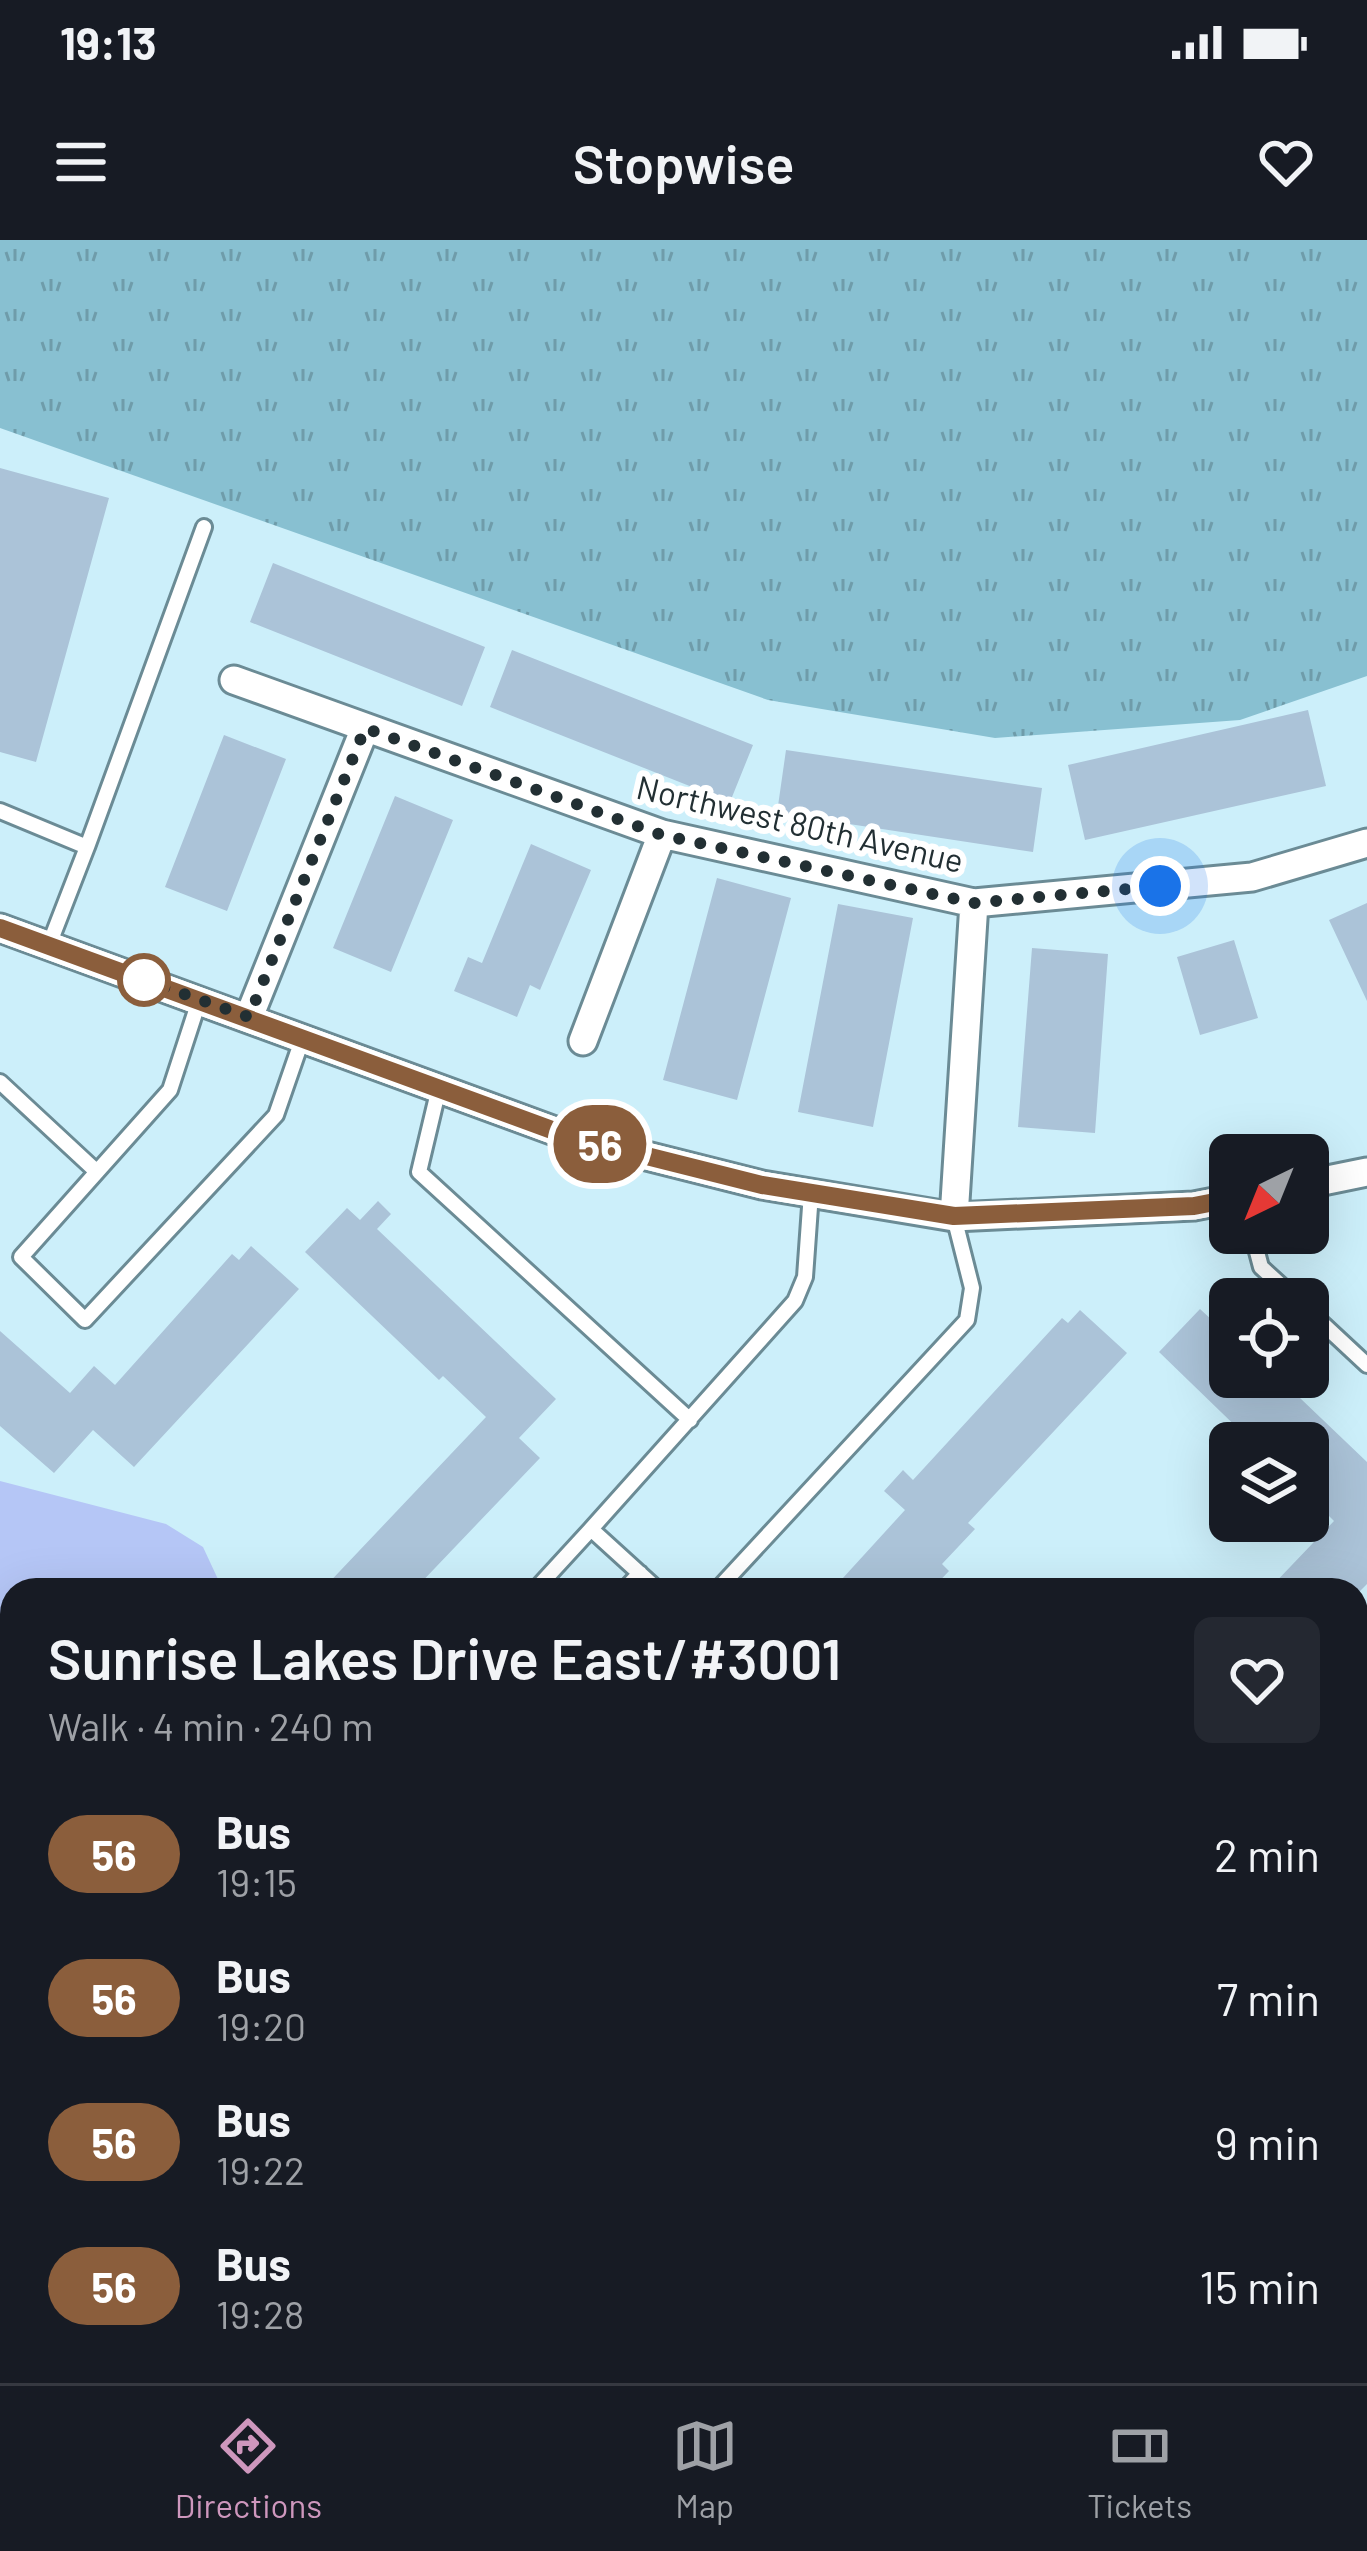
<!DOCTYPE html>
<html lang="en">
<head>
<meta charset="utf-8">
<style>
	:root { --surface:#171b24; --page:#242831; --text:#f1f3f6; --muted:#9ea1a6; --line:#363941; --accent:#ce97bd }
	body { margin:0; font-family:Barlow,sans-serif; background:var(--page); color:var(--text); height:100vh; display:flex; flex-direction:column; font-size:45px; white-space:nowrap }
	* { box-sizing:border-box; margin:0 }
	p { font-size:39px; color:var(--muted) }
	.icon { flex:none; width:66px; height:66px; fill:none; stroke:currentColor; stroke-width:2; stroke-linecap:round; stroke-linejoin:round }
	.map { position:relative; flex:1; overflow:hidden }
	.details { position:absolute; left:0px; top:1338px; width:1368px; height:807px; display:flex; flex-direction:column; background:var(--surface); border-radius:36px 36px 0 0; box-shadow:0 12px 48px #0002 }
	.details>* { flex:none }
	.badge { padding:0 24px; border-radius:39px; font-size:42px; line-height:78px }
	.needle { width:78px; rotate:223deg }
	.tools { position:absolute; left:1209px; top:894px; display:grid; gap:24px }
	.tools a { display:grid; place-items:center; width:120px; height:120px; border-radius:18px; background:var(--surface); box-shadow:0 12px 48px #0002; font-size:60px }
	.you { position:absolute; width:60px; height:60px; margin:-30px; border:9px solid #fff; border-radius:50%; background:#1a73e8; box-shadow:0 0 0 18px #1a73e833 }
	.map>.badge { position:absolute; translate:-50% -50%; box-shadow:0 0 0 6px #fff }
	.round { display:grid; place-items:center; flex:none; width:126px; height:126px; border-radius:18px; background:var(--page) }
	.summary { display:flex; align-items:center; justify-content:space-between; height:204px; padding:0 48px }
	h1 { font-size:57px; font-weight:600; line-height:90px }
	ul { padding:0; list-style:none }
	li { display:flex; align-items:center; gap:36px; height:144px; padding:0 48px }
	li div { flex:1 }
	li b { display:block; font-size:45px }
	li em { font-style:normal }
	li .badge { min-width:132px; font-weight:700; text-align:center }
	.status { display:flex; justify-content:space-between; align-items:center; height:84px; padding:0 60px; background:var(--surface); direction:ltr }
	.status svg { height:33px; fill:currentColor }
	header { display:flex; justify-content:space-between; align-items:center; height:156px; padding:0 48px; background:var(--surface); font-size:54px; font-weight:600 }
	.tabs { display:flex; justify-content:space-around; align-items:center; height:168px; border-top:3px solid var(--line); background:var(--surface); font-size:33px; color:var(--muted) }
	.tabs a { display:grid; justify-items:center; gap:6px }
	.tabs .on { color:var(--accent) }
	.map>svg:first-child { display:block }
</style>
</head>
<body>
<div class="status"><b>19:13</b><svg viewBox="0 0 49 12"><path d="M0 12V9h3v3zM5 12V6h3v6zM10 12V3h3v9zM15 12V0h3v12zM26 1h20v11H26zM47 4h2v5h-2z"/></svg></div>
<header><svg class="icon" aria-label="menu" viewBox="0 0 24 24"><path d="M4 6h16M4 12h16M4 18h16"/></svg>Stopwise<svg class="icon" aria-label="heart" viewBox="0 0 24 24"><path d="M12 20l-8-8c-3-5 5-10 8-4 3-6 11-1 8 4z"/></svg></header>
<div class="map">
<svg width="1367" height="2143" viewBox="0 0 1367 2143">
	<defs>
		<pattern id="grass-tufts" width="24" height="20" patternUnits="userSpaceOnUse" patternTransform="scale(3)"><rect width="24" height="20" fill="#88c0d1"/><path d="M3 7l-1-3M5 7V3M7 7l1-3M15 17l-1-3M17 17v-4M19 17l1-3" fill="none" stroke="#6f9caa"/></pattern>
	</defs>
	<rect width="100%" height="100%" fill="#cceffa"/>
	<path fill="url(#grass-tufts)" d="M0,0H1367V436L1240,480L995,498L768,460L0,188Z"/>
	<path fill="#b5c6f6" d="M0,1241L166,1284L203,1307L223,1350H12V1599H0Z
		M657,2133H1047L1053,2143H668Z"/>
	<path fill="#abc3d8" d="M0,228L109,258L36,522L0,512Z
		M273,323L485,407L462,466L250,382Z
		M512,410L753,505L730,562L490,467Z
		M1308,470L1326,546L1085,600L1068,525Z
		M224,495L286,519L227,671L165,647Z
		M786,510L1042,548L1033,612L777,573Z
		M395,556L453,580L391,732L333,708Z
		M531,604L591,630L540,750L530,745L517,777L454,751L468,717L482,723Z
		M717,638L791,658L737,860L663,840Z
		M1367,663V761L1329,680Z
		M838,664L913,678L873,887L798,872Z
		M1234,700L1258,778L1200,795L1177,717Z
		M1032,708L1108,714L1095,893L1018,887Z
		M378,961L391,974L377,989L556,1159L519,1198L540,1218L414,1350H322L486,1177L443,1136L439,1140L305,1012L347,968L360,980Z
		M251,1006L299,1049L134,1227L93,1190L54,1233L0,1186V1091L70,1153L94,1126L115,1145L232,1014L239,1020Z
		M1230,1063V1137H1278L1367,1222V1344L1356,1355V1350H1268L1334,1281L1308,1255V1203H1253L1159,1112L1200,1069L1213,1081Z
		M1080,1070L1127,1113L968,1283L975,1289L942,1324L949,1331L931,1350H832L905,1270L884,1251L903,1230L913,1240L1062,1078L1068,1083Z
		M1367,1625V1722L1356,1712V1638Z
		M12,1671V1724L3,1734L0,1712L9,1703L0,1694V1683Z
		M1367,1867V1920L1356,1931V1879Z
		M12,2118V2133H77L88,2143H0V2131Z
		M328,2133H411L402,2143H318Z
		M478,2133H577L588,2143H489Z
		M1126,2133H1218L1229,2143H1137Z"/>
	<g fill="none" stroke-linecap="round" stroke-linejoin="round">
		<defs>
			<path id="service" d="M0,571L87,607L49,705
				M87,607L204,287
				M199,761L170,850L21,1017L85,1080L276,875L303,797
				M0,842L97,932
				M439,848L419,932L690,1180
				M1252,993L1261,1027L1296,1059
				M1308,1070L1367,1125
				M535,1350L591,1289
				M624,1350L640,1333
				M658,1350L591,1289L795,1061L805,1037L811,953
				M717,1350L967,1080L972,1048L954,977
				M1356,1458L1367,1446
				M1356,1552L1367,1540
				M0,1805L12,1797
				M0,1963L12,1950
				M1356,2017L1367,2027
				M0,2051L4,2046
				M1337,2133L1347,2143"/>
			<path id="minor" d="M234,440L662,594L974,663L1252,637L1367,603
				M0,688L571,897L762,945L954,977L1194,966L1230,959
				M249,777L365,488
				M583,801L662,594
				M1308,944L1367,932
				M954,977L974,663"/>
		</defs>
		<use href="#service" stroke="#6b8b95" stroke-width="20"/>
		<use href="#minor" stroke="#6b8b95" stroke-width="33"/>
		<use href="#service" stroke="#fff" stroke-width="14"/>
		<use href="#minor" stroke="#fff" stroke-width="27"/>
	</g>
	<g fill="none" stroke-linecap="round" stroke-linejoin="round">
		<defs>
			<path id="line" d="M0,688L571,897L762,945L954,976L1194,966L1230,959"/>
		</defs>
		<use href="#line" stroke="#fff" stroke-width="27"/>
		<use href="#line" stroke="#8b5e3c" stroke-width="18"/>
		<path stroke="#222f33" stroke-width="12" stroke-dasharray="0 21.6" d="M144,740L249,777L365,488L662,595L974,663L1160,646"/>
	</g>
	<circle fill="#fff" stroke="#8b5e3c" stroke-width="6" cx="144" cy="740" r="24"/>
	<g text-anchor="middle" stroke-width="12" stroke-linejoin="round" paint-order="stroke">
		<g font-size="33" fill="#222f33" stroke="#fff">
			<text transform="translate(800 584) rotate(13)" y="12">Northwest 80th Avenue</text>
		</g>
	</g>
</svg>
<div class="tools">
<a><svg class="needle" viewBox="-14 -14 28 28"><path d="M0-13l5 13h-10z" fill="#e53935"/><path d="M0 13l5-13h-10z" fill="#9ea1a6"/></svg></a>
<a><svg class="icon" aria-label="locate" viewBox="0 0 24 24"><circle cx="12" cy="12" r="6"/><path d="M12 2v4M12 18v4M2 12h4M18 12h4"/></svg></a>
<a><svg class="icon" aria-label="layers" viewBox="0 0 24 24"><path d="M12 4l9 5-9 5-9-5zM3 14l9 5 9-5"/></svg></a>
</div>
<div class="you" style="left:1160px;top:646px"></div>
<b class="badge" style="left:600px;top:904px;background:#8b5e3c;color:#fff">56</b>
<section class="details">
<div class="summary"><div><h1>Sunrise Lakes Drive East/#3001</h1><p>Walk · 4 min · 240 m</p></div><a class="round"><svg class="icon" aria-label="heart" viewBox="0 0 24 24"><path d="M12 20l-8-8c-3-5 5-10 8-4 3-6 11-1 8 4z"/></svg></a></div>
<ul>
<li><span class="badge" style="background:#8b5e3c;color:#fff">56</span><div><b>Bus</b><p>19:15</p></div><em>2 min</em></li>
<li><span class="badge" style="background:#8b5e3c;color:#fff">56</span><div><b>Bus</b><p>19:20</p></div><em>7 min</em></li>
<li><span class="badge" style="background:#8b5e3c;color:#fff">56</span><div><b>Bus</b><p>19:22</p></div><em>9 min</em></li>
<li><span class="badge" style="background:#8b5e3c;color:#fff">56</span><div><b>Bus</b><p>19:28</p></div><em>15 min</em></li>
</ul>
</section>
</div>
<nav class="tabs">
<a class="on"><svg class="icon" aria-label="directions" viewBox="0 0 24 24"><path d="M12 3l9 9-9 9-9-9zM9 14v-3h6M13 9l2 2-2 2"/></svg>Directions</a>
<a><svg class="icon" aria-label="map" viewBox="0 0 24 24"><path d="M3 6l6-2 6 2 6-2v14l-6 2-6-2-6 2zM9 4v14M15 6v14"/></svg>Map</a>
<a><svg class="icon" aria-label="tickets" viewBox="0 0 24 24"><path d="M3 7h18v10H3zM15 7v10"/></svg>Tickets</a>
</nav>
</body>
</html>
